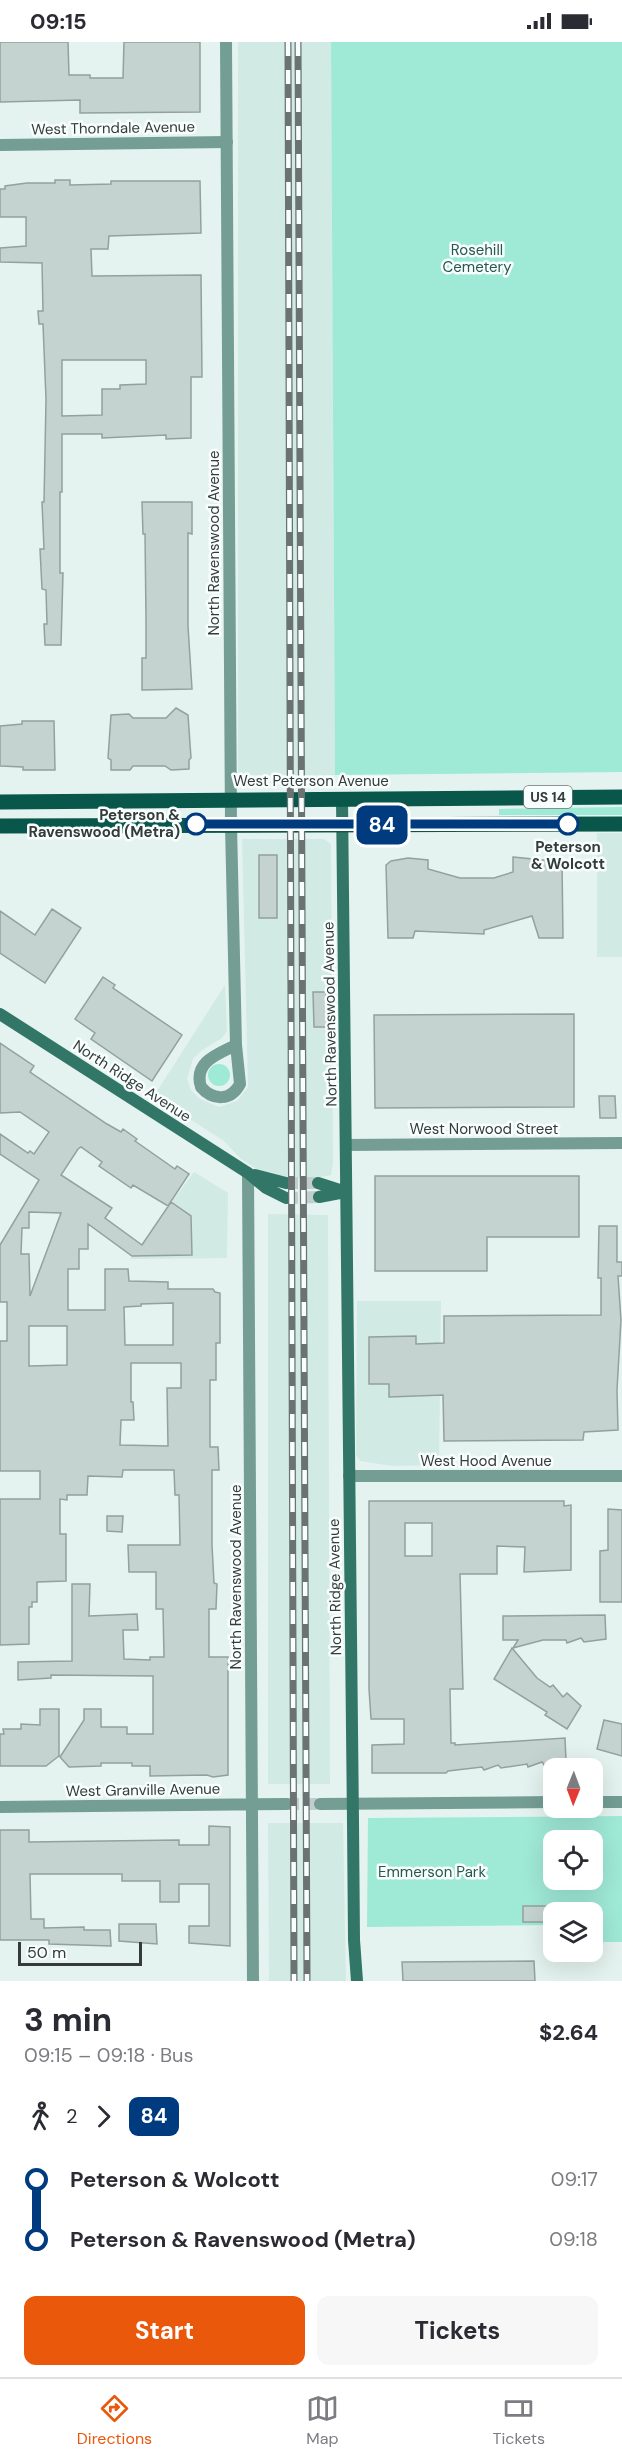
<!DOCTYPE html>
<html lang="en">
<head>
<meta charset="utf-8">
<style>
	:root { --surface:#fff; --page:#f7f7f7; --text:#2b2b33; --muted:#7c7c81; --line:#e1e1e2; --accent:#ea580c }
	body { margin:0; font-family:"DM Sans",sans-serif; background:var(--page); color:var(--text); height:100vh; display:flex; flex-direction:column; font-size:22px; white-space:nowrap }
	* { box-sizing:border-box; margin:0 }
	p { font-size:20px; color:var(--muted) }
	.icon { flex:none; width:33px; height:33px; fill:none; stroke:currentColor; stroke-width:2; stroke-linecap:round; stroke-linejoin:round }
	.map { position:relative; height:1939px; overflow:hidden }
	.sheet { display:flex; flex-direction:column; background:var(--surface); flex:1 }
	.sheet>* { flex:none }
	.badge { padding:0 12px; border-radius:9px; font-size:21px; line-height:39px }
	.needle { width:39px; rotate:181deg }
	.tools { position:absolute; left:543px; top:1716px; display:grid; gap:12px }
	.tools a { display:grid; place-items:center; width:60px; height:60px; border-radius:12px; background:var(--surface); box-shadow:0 6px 24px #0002; font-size:30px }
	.scale { position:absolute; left:18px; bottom:15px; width:124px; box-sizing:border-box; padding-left:6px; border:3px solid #353b39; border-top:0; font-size:16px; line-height:21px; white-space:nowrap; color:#353b39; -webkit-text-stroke:4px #f8fefd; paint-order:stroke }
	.map>.badge { position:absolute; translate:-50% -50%; box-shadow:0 0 0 3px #fff }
	.legs { display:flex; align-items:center; gap:9px; height:66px; padding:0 24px; font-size:20px }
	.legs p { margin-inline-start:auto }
	.summary { display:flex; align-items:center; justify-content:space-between; height:102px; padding:0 24px }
	h1 { font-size:33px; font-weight:700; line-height:45px }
	.action { display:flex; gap:12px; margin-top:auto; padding:12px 24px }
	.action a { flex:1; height:69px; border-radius:12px; background:var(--accent); color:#fff; font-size:24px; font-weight:700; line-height:69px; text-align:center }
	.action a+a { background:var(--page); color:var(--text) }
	ul { padding:0 24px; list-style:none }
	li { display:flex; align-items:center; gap:21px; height:60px; font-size:22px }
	li i { display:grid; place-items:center; width:9px; height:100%; margin:0 8px; background:currentColor }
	li i::after { content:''; width:15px; height:15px; margin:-8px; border:4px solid; border-radius:50%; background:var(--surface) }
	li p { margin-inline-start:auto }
	li:first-child i { background:linear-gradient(#0000 50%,currentColor 0) }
	li:last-child i { background:linear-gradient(currentColor 50%,#0000 0) }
	.status { display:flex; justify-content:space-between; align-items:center; height:42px; padding:0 30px; background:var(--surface); direction:ltr }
	.status svg { height:16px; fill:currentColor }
	.menu { display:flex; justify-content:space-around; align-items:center; height:84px; border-top:2px solid var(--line); background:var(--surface); font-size:16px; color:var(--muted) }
	.menu a { display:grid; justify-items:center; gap:3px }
	.menu .on { color:var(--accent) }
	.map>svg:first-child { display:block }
</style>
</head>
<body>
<div class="status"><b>09:15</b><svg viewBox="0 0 49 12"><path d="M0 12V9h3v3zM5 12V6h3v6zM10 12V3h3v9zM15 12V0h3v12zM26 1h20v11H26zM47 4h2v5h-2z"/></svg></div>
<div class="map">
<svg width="622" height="1939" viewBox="0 0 622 1939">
	<rect width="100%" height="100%" fill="#e4f3ef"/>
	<path fill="#d2eae4" d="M238,0H331L335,733H238Z
		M597,791H622V915H597Z
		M242,797H324L331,802L333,1120L331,1133L316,1136L273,1135L263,1131L241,1117L224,1099L154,1054L225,943L227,989L222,996L201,1009L193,1017L187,1037L191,1048L200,1057L219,1065L237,1059L248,1045Z
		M194,1130L228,1151L227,1216L130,1217Z
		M268,1172L328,1173L330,1742H268Z
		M357,1259H441L439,1423L392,1424L360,1419L356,1413Z
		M268,1781H343L346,1939H269Z"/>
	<path fill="#9fe9d7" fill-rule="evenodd" d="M331,0H622V730L335,733Z
		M622,765V773H499V767Z
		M208 1033a11 11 0 1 1 22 0a11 11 0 1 1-22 0Z
		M622,1774V1900H593L592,1870H554L553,1883L367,1885L368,1776ZM554,1798H592V1838H554Z"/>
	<path fill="#c4d3cf" stroke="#93a19d" stroke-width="1.5" fill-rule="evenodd" d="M0,0H68L69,33H90V36H123L124,0H200V70L80,71V58L0,60Z
		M55,138H70V143L111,142V139H200L201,191L109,194L108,207H91L92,234L201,233L202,335H191V396L166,397V393L102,396V392H62V450H60V531H63L61,603H45L44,582H47L46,548L42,547L40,507H44L42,460H44L46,357L43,282H39L38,269H43L42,221L0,220V206L26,204V175H0V147H5V144L27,141H55ZM62,318H146V342L120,343V347H102V373L62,374Z
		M142,460H192V492L188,491V584L192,647L142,648V616H146V577L145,492H143Z
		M176,666L188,673L191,716L189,718V727L171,728L165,724H133L130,728H111V718L108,716L111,673L129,672L133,676H166Z
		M22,679H54L55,728H23V725L0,724V684L22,682Z
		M259,813H277V876H259Z
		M513,815L562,820L563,896H539L532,874L484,888V892L415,889L413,896H388L386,823L391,819L408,816L428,818V827L460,836H494L513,830Z
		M52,867L81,886L45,941L0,911V869L35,893Z
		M103,935L115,943L113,946L182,993L152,1039L91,997L95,991L75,977Z
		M313,950H326L327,985H314Z
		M574,972V1065L375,1066L374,973Z
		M0,1001L34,1024L30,1030L107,1082L121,1090L123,1087L137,1097L135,1099L175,1127L177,1124L189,1132L168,1164L133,1143L131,1146L99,1124L102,1120L81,1105L78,1107L61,1133L112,1166L105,1176L142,1203L171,1160L191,1174L192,1213L132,1214L88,1182V1207H79V1227H68V1268H105V1227H128L129,1239L168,1240V1247H213L215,1250L220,1251V1301H216V1338H210V1405H218L219,1428H212V1503L214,1541L217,1542L216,1567H209V1615H228V1733L213,1735L207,1733L150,1734V1724H132V1721H101V1724L69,1725L60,1715L84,1678V1667H101V1685H127V1692H153V1634L51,1633V1636L18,1638V1620L72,1619V1542H90L89,1574L137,1572L138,1588H123L124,1617L150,1618V1615H164L163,1567H156V1530H129L128,1503H180L179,1453H175L174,1428H123L122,1435L88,1434L87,1453H67V1458L60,1457V1492H66V1539L37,1540V1560H32V1565H29V1602L0,1603V1457H40V1429H0V1299H7V1260H0V1203L39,1138L0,1112V1092L28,1111L30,1109L34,1112L49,1090L20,1070L0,1071ZM29,1170L61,1171L30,1254L29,1212H21L22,1186H29ZM173,1261V1303H125L124,1265L141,1264V1262ZM29,1284H67V1323L29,1324ZM131,1321H181V1346H167L168,1404L120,1403L121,1378H134L133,1360H131Z
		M599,1054H615L616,1076H600Z
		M375,1134H579V1195H487V1229H375Z
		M599,1184H617V1220H622V1234H618L621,1278L617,1348L618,1388L584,1390L583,1398L444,1399L443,1353L389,1355V1342H369V1295L416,1294V1302L444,1301V1274L601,1273V1236H598Z
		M369,1459H564V1464L571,1463V1528L524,1530L525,1505L497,1504V1532H460L463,1647H450L451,1701H455V1703L565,1696L566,1719L555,1720L545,1724L542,1720L528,1725L527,1722L501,1726L498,1723L484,1728L482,1725L448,1729L446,1731H372V1703L404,1702V1677H371L369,1647ZM405,1481H432V1514H405Z
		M608,1467L622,1468V1560H600V1509L608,1508Z
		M107,1474H123L122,1490L107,1489Z
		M605,1573L606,1597L584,1600L581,1596L567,1601L566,1598H543L513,1606L518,1598H503V1574Z
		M512,1606L537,1636L550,1645L553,1643L563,1655L567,1651L581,1664L567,1687L545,1673L547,1670L494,1637Z
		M40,1667H59V1714L46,1724H0V1692H4L3,1687H21V1682L40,1683Z
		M604,1678L622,1682V1714L597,1707Z
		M209,1784L230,1785V1904L189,1901V1884H209V1842H179V1860H160V1839H122V1832H30L31,1877H44V1886L84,1885V1888H110L111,1904L49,1902V1898H0V1788H29V1800L179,1798V1803H209Z
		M523,1864H554V1880H523Z
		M119,1882H156L157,1902L119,1899Z
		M534,1919L535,1939H403L402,1920Z"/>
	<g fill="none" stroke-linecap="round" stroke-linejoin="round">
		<path stroke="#c1cecb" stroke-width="12" stroke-dasharray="12 6" stroke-linecap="butt" d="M287,1762H320"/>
		<path stroke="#c1cecb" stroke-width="12" stroke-dasharray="12 6" stroke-linecap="butt" d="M286,1141H318
			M286,1156L319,1155"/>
		<path stroke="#749e93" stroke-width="12" d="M0,103L227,100
			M231,783L236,1003
			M236,1003L240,1042C231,1059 213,1059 201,1045C193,1020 218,1012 236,1003Z
			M346,1103L622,1101
			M248,1131L253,1939
			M349,1434H622
			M592,1760H622
			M320,1762L554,1760
			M0,1765L287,1762"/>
		<path stroke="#749e93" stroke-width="12" d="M226,0L231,783"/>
		<path stroke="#327668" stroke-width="12" d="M342,757L353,1780L354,1898L357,1939
			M0,972L248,1131L266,1146L286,1156
			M255,1133L286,1141
			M318,1141L346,1150
			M319,1155L345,1150"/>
		<path stroke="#09574a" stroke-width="15" d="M0,760L622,755
			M0,784L622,782"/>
		<defs>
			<path id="rail" d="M288,0L294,1939
				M298,0L307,1939"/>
		</defs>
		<use href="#rail" stroke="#6a7371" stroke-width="7"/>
		<use href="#rail" stroke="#f8fefd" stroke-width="4.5" stroke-dasharray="14" stroke-linecap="butt"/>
	</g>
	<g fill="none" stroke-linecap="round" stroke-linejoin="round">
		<defs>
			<path id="line-1" d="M196,782H568"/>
		</defs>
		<use href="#line-1" stroke="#fff" stroke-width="14"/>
		<use href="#line-1" stroke="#003b80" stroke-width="9"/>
	</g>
	<g fill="#fff" stroke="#003b80" stroke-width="3">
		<circle cx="196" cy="782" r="10"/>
		<circle cx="568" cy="782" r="10"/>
	</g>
	<g text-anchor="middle" stroke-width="5" stroke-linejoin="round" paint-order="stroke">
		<rect fill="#f8fefd" stroke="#707674" stroke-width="1.5" x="524" y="744" width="48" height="22" rx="4.5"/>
		<g font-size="14" font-weight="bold" fill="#353b39">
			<text x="548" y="760">US 14</text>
		</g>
		<g font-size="15" fill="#353b39" stroke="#f8fefd">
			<text transform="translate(113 86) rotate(-1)" y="5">West Thorndale Avenue</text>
			<text transform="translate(214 501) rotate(-90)" y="5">North Ravenswood Avenue</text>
			<text x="311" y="744">West Peterson Avenue</text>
			<text transform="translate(330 972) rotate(-91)" y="5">North Ravenswood Avenue</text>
			<text transform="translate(132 1039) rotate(33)" y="5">North Ridge Avenue</text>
			<text x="484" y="1092">West Norwood Street</text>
			<text x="486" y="1424">West Hood Avenue</text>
			<text transform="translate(236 1535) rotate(-90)" y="5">North Ravenswood Avenue</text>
			<text transform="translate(335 1545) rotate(-91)" y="5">North Ridge Avenue</text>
			<text transform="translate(143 1748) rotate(-1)" y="5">West Granville Avenue</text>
		</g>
		<g font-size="15" fill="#29584e" stroke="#f8fefd">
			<text x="477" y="213">Rosehill<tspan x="477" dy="17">Cemetery</tspan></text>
			<text x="432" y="1835">Emmerson Park</text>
		</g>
		<g font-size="15" font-weight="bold" fill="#353b39" stroke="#f8fefd" text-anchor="end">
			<text x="180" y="778">Peterson &amp;<tspan x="180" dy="17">Ravenswood (Metra)</tspan></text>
			<text x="568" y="810" text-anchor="middle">Peterson<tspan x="568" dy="17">&amp; Wolcott</tspan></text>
		</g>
	</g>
</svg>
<div class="tools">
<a><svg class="needle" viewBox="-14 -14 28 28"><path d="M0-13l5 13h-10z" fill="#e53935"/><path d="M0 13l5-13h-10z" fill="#7c7c81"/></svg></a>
<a><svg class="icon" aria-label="locate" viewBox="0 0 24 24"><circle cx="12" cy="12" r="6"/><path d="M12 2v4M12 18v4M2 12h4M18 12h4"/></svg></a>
<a><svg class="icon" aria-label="layers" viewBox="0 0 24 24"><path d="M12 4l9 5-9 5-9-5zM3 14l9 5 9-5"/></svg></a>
</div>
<div class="scale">50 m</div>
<b class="badge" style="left:382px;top:783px;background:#003b80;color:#fff">84</b>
</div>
<section class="sheet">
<div class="summary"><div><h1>3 min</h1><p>09:15 – 09:18 · Bus</p></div><b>$2.64</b></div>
<div class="legs"><svg class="icon" aria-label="walk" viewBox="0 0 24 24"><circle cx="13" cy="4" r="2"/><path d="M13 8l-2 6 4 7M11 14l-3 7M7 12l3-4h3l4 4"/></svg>2<svg class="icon" aria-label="forward" viewBox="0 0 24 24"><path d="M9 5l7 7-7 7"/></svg><b class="badge" style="background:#003b80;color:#fff">84</b></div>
<ul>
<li><i style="color:#003b80"></i><b>Peterson &amp; Wolcott</b><p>09:17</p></li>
<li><i style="color:#003b80"></i><b>Peterson &amp; Ravenswood (Metra)</b><p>09:18</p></li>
</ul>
<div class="action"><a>Start</a><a>Tickets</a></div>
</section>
<nav class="menu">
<a class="on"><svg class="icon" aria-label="directions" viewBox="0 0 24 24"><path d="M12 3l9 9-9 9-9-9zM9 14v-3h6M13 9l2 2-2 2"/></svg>Directions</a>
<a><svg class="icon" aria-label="map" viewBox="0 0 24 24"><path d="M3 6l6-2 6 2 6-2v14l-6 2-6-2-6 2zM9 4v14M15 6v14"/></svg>Map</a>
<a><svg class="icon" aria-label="tickets" viewBox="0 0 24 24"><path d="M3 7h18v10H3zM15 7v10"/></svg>Tickets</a>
</nav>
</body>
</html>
